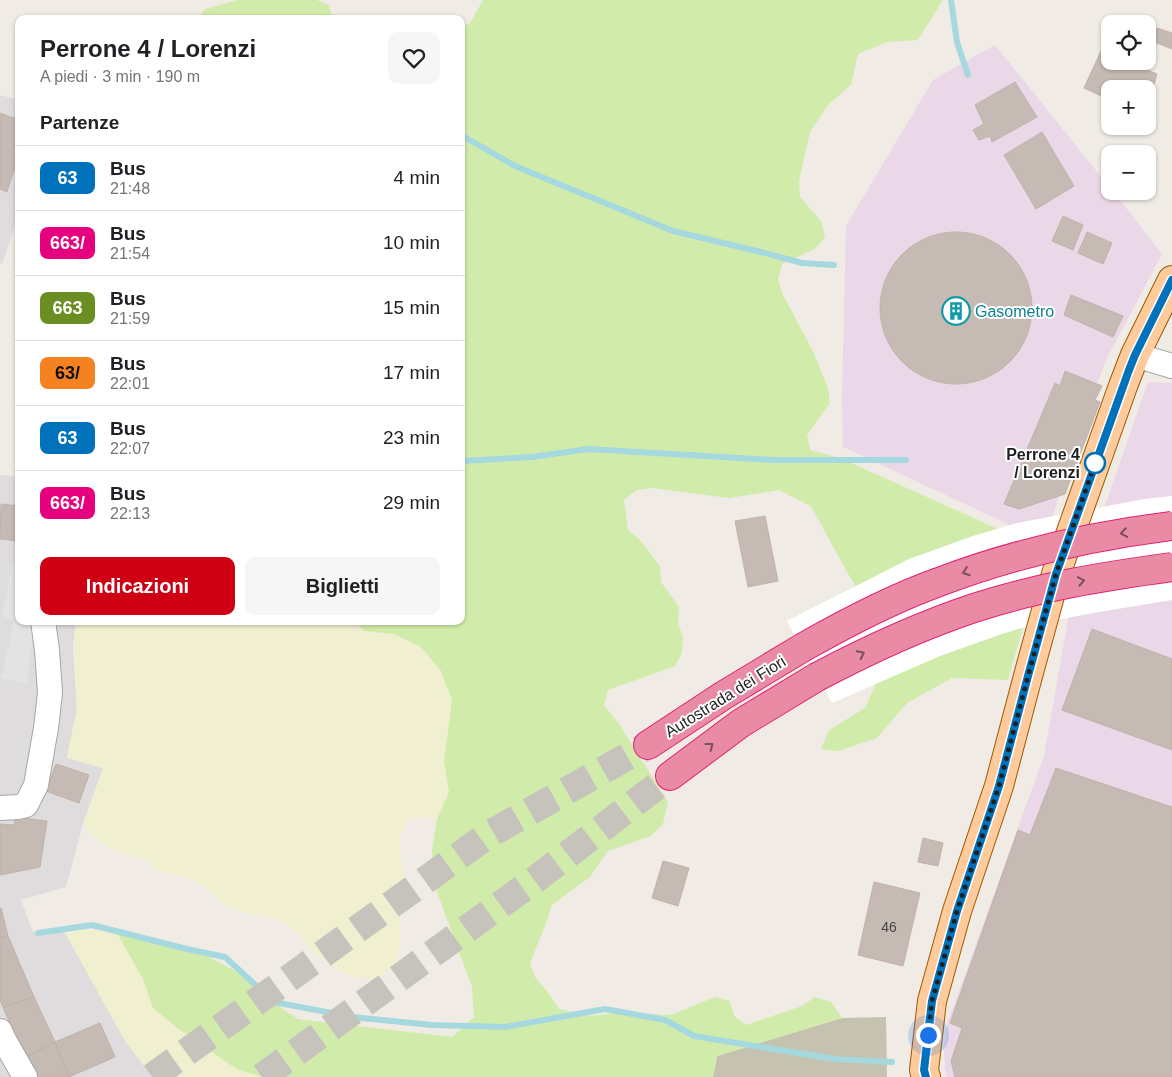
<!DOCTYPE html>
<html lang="it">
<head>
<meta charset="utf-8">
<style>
	:root { --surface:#fff; --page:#f6f6f6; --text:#202124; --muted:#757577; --line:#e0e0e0; --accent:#cf0014 }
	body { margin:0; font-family:Helvetica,sans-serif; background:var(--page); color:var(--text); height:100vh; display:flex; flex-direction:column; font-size:19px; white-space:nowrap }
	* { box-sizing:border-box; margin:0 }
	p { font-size:16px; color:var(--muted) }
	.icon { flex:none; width:28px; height:28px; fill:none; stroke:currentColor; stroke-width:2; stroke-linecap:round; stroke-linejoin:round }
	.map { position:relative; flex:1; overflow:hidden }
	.panel { position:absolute; left:15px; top:15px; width:450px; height:610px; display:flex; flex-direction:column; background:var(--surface); border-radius:10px; box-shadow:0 1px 4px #0004 }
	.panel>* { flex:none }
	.badge { padding:0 10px; border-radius:8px; font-size:18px; line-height:32px }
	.fabs { position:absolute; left:1101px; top:15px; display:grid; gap:10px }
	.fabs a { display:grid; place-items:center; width:55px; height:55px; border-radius:10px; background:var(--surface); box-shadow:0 1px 4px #0004; font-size:25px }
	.you { position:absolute; width:25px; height:25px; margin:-12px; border:4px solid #fff; border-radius:50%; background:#1a73e8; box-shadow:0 0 0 8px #1a73e833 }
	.map>.badge { position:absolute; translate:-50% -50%; box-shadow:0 0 0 2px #fff }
	h2 { padding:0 25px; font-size:19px; line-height:45px }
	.round { display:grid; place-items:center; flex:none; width:52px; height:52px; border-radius:10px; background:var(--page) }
	.head { display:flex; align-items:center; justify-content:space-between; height:85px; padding:0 25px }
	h1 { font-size:24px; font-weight:700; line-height:38px }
	.button { display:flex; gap:10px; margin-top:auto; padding:10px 25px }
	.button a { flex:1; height:58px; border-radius:10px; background:var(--accent); color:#fff; font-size:20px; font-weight:700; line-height:58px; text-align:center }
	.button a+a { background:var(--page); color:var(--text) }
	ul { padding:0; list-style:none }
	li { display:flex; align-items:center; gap:15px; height:65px; padding:0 25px; border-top:1px solid var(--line) }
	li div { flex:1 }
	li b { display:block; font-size:19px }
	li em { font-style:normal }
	li .badge { min-width:55px; font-weight:700; text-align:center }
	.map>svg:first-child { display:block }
</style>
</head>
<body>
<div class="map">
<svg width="1172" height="1077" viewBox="0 0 1172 1077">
	<rect width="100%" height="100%" fill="#f0ece5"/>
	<path fill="#dedcdd" d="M0,95L19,100V214L2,264L0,263Z
		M0,475L19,477V621H76L73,647L77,708L67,758L103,768L83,824L66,887L21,900L33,932L64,931L124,1039L152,1077H0Z"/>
	<path fill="#ead7e8" d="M995,45L1110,188V191H1113L1162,254L1105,362L1044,541L843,447L842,397L846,226L933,80Z
		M1148,382L1172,383V1077H947L945,1070L944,1045L947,1024L1044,756L1071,603Z"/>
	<path fill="#c5c3b0" d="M886,1017L887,1077H713L717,1056L842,1018Z"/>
	<path fill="#f0efd0" d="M76,621H354L364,631L394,634L421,647L441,671L452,700L444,761L449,792L437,819L422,816L408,820L401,833L399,849L405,881L406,897L399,928L400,943L398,959L389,971L375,978H360L345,974L319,957L308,947L299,934L286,924L272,917L242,912L227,907L205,886L190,879L160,871L148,862L105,846L93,836L83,824L103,768L67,758L77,708L73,647Z
		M84,929L117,933L143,979L153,1008L176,1027L238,1070L263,1077H152L124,1039L64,931Z"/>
	<path fill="#d1ecaa" d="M238,0H317L329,5L332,19H198L205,9Z
		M483,0H943L918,40L887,42L858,54L851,85L828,105L810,132L799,181L800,197L821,221L825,237L815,249L782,264L778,280L783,295L813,351L828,388L830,403L807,435L810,450L840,458L1045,550L1008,680L952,678L907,703L877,738L838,751L821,749L829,730L865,708L882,670L865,602L843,565L811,506L779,490L729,498L652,488L637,490L624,500L628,530L640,540L660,566L661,582L679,607L678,623L683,637L682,653L675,666L608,690L604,705L620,725L668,802L663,824L651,836L608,851L590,877L552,905L547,921L530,963L535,977L546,990L559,1009L591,1016L622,1012L671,1015L715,997L730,1001L734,1016L746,1025L802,1006L815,997L831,1002L842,1018L717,1056L713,1077H263L238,1070L176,1027L153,1008L143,979L117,933L193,949L249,978L271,1001L298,1019L452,1037L474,1017L472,987L433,881L432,850L437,819L449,792L444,761L452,700L441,671L421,647L394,634L364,631L354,621H461V27L470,23Z"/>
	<path fill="#e3e3e3" d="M12,564L19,565V621H34L27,684L1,678L14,621L2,616Z"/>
	<path fill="#fff" d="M1172,496V600L1093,613L1031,625L1002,634L940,656L832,703L787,621L909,559L973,536L1017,523L1144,499Z"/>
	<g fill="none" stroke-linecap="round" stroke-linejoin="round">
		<path stroke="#a5d8df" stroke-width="6" d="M951,0L957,42L968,75
			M461,135L515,166L673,231L761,252L802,263L834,265
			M461,461L532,457L588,449L774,460H906
			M38,933L92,925L187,949L225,957L274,1002L352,1017L432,1025L505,1027L605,1009L665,1020L694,1036L835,1059L892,1062"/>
	</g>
	<path fill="#c5bbb4" stroke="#c3b1a7" d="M1148,25L1156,29L1149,44L1148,43Z
		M1157,28L1172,33V49L1152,41Z
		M1101,51L1110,54V61H1126L1157,74L1148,107V89H1110V100L1084,88Z
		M1015,82L1037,117L992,142L990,136L979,140L973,130L984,124L975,105Z
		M0,113L19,120V154L7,192L0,189Z
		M1042,132L1074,186L1036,209L1004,155Z
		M1063,216L1083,225L1073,250L1052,241Z
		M1087,232L1112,243L1103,264L1078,253Z
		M880 308a76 76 0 1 1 152 0a76 76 0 1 1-152 0Z
		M1071,295L1123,316L1113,337L1064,315Z
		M1065,371L1102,386L1095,400L1100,402L1065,494L1019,509L1004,504L1055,383L1060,386Z
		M1,504L19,506V541L0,539Z
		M765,516L778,581L748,587L735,521Z
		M1092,629L1172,659V750L1062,710Z
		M56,764L89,775L79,803L46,791Z
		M1056,768L1172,807V1077H955L951,1061L962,1028L950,1023L1018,830L1030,835Z
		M15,817L47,821L40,867L0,875V824L14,825Z
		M923,838L943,843L938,866L918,862Z
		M663,861L689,868L678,906L652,898Z
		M874,882L920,893L903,966L858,955Z
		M0,908H1L8,936L0,938Z
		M8,936L34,997L3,1007L0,1000V938Z
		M34,997L55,1042L24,1058L3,1007Z
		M100,1023L115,1057L69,1077L55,1042Z
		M55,1042L69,1077H35L24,1058Z"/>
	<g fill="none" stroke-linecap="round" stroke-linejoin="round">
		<path stroke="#c6c3bd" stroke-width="28" stroke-dasharray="28 14" stroke-linecap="butt" d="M152,1077L488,835L648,745
			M262,1077L536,879L670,776"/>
		<defs>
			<path id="minor" d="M1135,355L1172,366
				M0,808L18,807L26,805L36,785L46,728L50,693L47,650L43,621
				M0,1031L4,1040L25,1077"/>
			<path id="major" d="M926,1077L924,1070L932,1001L957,911L999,786L1028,676L1056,574L1123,386L1135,355L1172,280"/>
			<path id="highway" d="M648,745L724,695L802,648
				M670,776L741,723L817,677"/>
		</defs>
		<use href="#minor" stroke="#a6a6a6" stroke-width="26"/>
		<use href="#major" stroke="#9b5900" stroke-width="30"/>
		<use href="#highway" stroke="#e12075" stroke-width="30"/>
		<use href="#minor" stroke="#fff" stroke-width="24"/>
		<use href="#major" stroke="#ffcb9c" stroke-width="28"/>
		<use href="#highway" stroke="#ea8ba6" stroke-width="28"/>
		<defs>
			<path id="highway-bridge" d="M802,648C846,623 891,599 939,582C1015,553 1092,536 1172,526
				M817,677C868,650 920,626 974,608C1038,587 1105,576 1172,567"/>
		</defs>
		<use href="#highway-bridge" stroke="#e12075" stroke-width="30" stroke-linecap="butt"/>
		<use href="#highway-bridge" stroke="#ea8ba6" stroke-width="28"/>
	</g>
	<defs><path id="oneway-chevron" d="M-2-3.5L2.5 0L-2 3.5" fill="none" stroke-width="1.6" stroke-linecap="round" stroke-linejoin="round" transform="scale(1.25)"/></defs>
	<g stroke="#7a505c">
		<use href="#oneway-chevron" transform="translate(1124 533) rotate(170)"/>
		<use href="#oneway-chevron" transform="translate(966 572) rotate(160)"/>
		<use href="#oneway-chevron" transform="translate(1081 581) rotate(-11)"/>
		<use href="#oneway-chevron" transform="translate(861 654) rotate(-26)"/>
		<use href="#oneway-chevron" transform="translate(710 746) rotate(-37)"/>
	</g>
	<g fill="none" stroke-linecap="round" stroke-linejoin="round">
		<defs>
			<path id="line" d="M926,1077L924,1070L932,1001L957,911L999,786L1028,676L1056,574L1129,370L1135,355L1172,280"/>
		</defs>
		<use href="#line" stroke="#fff" stroke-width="11"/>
		<use href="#line" stroke="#0072bc" stroke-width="8"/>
		<path stroke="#1f1f1f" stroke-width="5" stroke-dasharray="0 9" d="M928,1035L932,1001L957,911L999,786L1028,676L1056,574L1097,458L1095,463"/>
	</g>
	<defs>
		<symbol id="building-ring" viewBox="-11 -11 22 22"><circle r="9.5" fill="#fff" stroke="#0f9aa8" stroke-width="1.5"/><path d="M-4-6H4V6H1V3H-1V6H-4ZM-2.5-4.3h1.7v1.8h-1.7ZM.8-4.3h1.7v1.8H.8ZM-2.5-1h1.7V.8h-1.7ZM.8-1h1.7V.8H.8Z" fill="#0f9aa8"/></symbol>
	</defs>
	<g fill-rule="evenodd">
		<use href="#building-ring" x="940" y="295" width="32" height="32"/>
	</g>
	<circle fill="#fff" stroke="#0072bc" stroke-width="2.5" cx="1095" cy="463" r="10"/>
	<g text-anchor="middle" stroke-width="4" stroke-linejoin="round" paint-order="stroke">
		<g font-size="14" fill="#484644">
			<text x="889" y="932">46</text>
		</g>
		<g font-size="16" fill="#0d838f" stroke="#fff" text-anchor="start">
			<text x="975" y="317">Gasometro</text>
		</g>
		<g font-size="16" font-weight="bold" fill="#1f1f1f" stroke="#fff" text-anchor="end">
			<text x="1080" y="460">Perrone 4<tspan x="1080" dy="18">/ Lorenzi</tspan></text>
		</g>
		<g font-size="16" fill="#1f1f1f" stroke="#fff">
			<text transform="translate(725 696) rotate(-32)" y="6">Autostrada dei Fiori</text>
		</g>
	</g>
</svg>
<div class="fabs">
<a><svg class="icon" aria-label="locate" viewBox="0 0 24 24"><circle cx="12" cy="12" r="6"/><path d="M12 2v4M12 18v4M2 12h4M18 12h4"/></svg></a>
<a>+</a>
<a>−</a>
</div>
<div class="you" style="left:928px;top:1035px"></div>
<section class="panel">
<div class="head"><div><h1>Perrone 4 / Lorenzi</h1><p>A piedi · 3 min · 190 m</p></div><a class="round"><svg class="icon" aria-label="heart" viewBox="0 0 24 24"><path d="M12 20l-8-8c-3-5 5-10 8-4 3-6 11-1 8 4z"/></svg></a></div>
<h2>Partenze</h2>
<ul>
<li><span class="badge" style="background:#0072bc;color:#fff">63</span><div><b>Bus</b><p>21:48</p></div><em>4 min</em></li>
<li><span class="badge" style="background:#e6007e;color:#fff">663/</span><div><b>Bus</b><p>21:54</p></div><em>10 min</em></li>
<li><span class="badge" style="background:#6b8e23;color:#fff">663</span><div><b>Bus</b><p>21:59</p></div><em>15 min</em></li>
<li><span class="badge" style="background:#f58220;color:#111">63/</span><div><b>Bus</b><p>22:01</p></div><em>17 min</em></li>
<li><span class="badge" style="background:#0072bc;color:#fff">63</span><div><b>Bus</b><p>22:07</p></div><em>23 min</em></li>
<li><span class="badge" style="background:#e6007e;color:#fff">663/</span><div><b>Bus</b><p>22:13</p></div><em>29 min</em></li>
</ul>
<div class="button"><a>Indicazioni</a><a>Biglietti</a></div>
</section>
</div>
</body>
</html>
